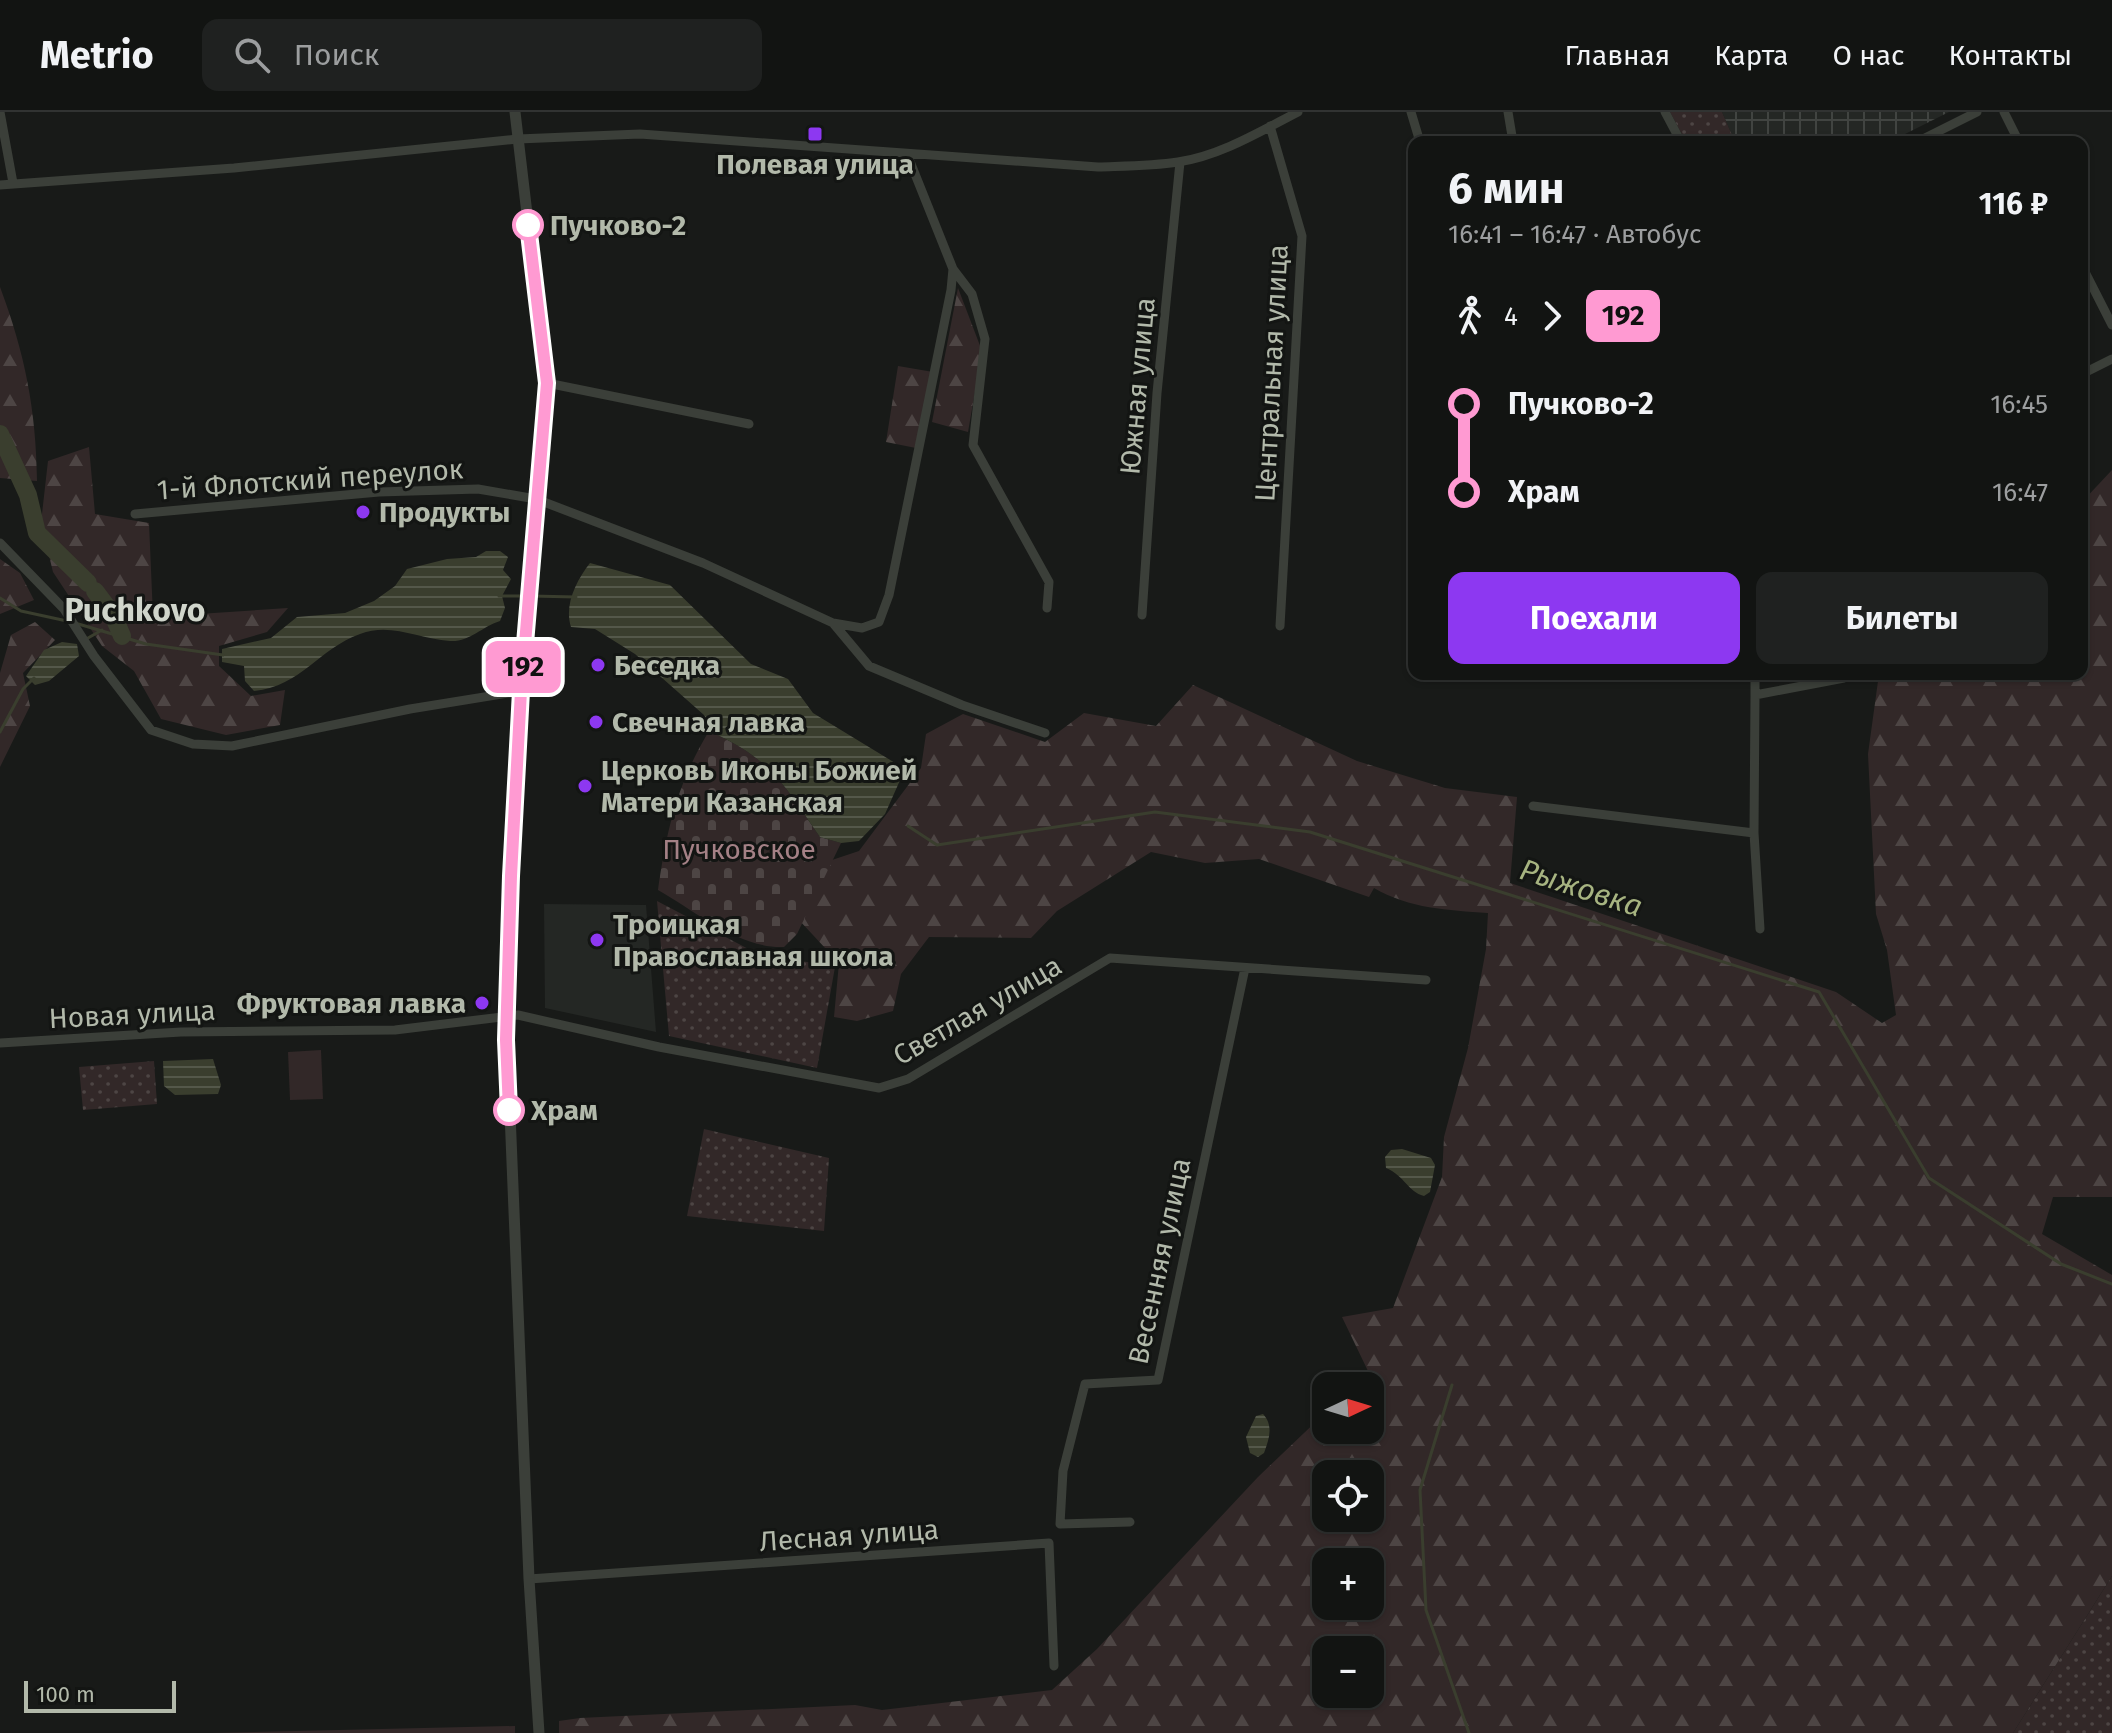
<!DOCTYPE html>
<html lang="ru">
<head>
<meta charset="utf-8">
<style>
	:root { --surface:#121412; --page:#1f2120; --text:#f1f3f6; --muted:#9c9e9f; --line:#313332; --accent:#8d38f1 }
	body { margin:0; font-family:"Fira Sans",sans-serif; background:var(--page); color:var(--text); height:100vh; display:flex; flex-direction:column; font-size:30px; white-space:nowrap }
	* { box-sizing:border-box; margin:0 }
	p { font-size:26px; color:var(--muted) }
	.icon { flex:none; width:44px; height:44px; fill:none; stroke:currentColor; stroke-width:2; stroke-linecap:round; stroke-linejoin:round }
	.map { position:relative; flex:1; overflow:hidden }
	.side { position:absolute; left:1408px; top:24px; width:680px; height:544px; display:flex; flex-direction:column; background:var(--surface); border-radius:16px; box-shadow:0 2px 6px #0004,0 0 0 2px var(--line) }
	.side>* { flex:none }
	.badge { padding:0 16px; border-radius:12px; font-size:28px; line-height:52px }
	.needle { width:52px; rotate:86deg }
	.controls { position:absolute; left:1312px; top:1260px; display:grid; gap:16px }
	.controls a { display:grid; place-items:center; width:72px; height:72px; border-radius:16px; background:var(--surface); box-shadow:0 2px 6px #0004,0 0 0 2px var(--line); font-size:40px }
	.scale { position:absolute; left:24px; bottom:20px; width:152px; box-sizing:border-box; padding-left:8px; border:4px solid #b2b9aa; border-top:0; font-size:22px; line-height:28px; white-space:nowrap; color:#b2b9aa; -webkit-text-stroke:6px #131513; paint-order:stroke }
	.map>.badge { position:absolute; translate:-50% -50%; box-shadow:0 0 0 4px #fff }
	.legs { display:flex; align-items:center; gap:12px; height:88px; padding:0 40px; font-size:26px }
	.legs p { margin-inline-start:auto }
	.overview { display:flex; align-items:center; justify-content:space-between; height:136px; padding:0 40px }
	h1 { font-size:44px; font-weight:700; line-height:60px }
	.primary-button { display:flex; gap:16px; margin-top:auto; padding:16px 40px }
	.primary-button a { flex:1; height:92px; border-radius:16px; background:var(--accent); color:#fff; font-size:32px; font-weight:700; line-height:92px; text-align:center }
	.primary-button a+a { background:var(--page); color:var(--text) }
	ul { padding:0 40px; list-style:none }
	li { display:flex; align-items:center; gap:28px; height:88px; font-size:30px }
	li i { display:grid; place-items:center; width:12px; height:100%; margin:0 10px; background:currentColor }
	li i::after { content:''; width:20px; height:20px; margin:-10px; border:6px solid; border-radius:50%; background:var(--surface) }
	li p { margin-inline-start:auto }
	li:first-child i { background:linear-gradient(#0000 50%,currentColor 0) }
	li:last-child i { background:linear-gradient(currentColor 50%,#0000 0) }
	header { display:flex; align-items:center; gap:48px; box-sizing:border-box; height:112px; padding:0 40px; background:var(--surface); border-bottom:2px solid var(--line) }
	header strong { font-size:38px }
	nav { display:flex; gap:44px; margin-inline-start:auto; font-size:28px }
	.search { width:560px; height:72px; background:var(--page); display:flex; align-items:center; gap:20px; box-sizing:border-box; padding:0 28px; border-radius:16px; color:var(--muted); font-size:30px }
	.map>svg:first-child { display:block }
</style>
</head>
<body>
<header>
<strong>Metrio</strong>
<div class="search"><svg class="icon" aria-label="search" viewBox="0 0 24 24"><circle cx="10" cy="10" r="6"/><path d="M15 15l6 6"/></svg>Поиск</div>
<nav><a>Главная</a><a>Карта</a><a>О нас</a><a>Контакты</a></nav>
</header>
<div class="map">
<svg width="2112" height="1621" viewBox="0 0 2112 1621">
	<defs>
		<pattern id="industrial-grid" width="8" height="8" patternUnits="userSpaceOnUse" patternTransform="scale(2)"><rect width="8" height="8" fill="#242724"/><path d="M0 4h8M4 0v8" fill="none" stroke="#414441"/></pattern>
		<pattern id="grass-dots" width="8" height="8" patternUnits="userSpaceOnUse" patternTransform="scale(2)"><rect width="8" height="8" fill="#322828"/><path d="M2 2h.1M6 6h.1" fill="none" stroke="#4d4544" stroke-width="1.8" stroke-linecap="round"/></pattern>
		<pattern id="forest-firs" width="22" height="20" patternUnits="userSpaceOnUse" patternTransform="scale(2)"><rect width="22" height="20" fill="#322828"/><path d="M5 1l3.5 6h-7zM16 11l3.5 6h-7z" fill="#4d4544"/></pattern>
		<pattern id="cemetery-stones" width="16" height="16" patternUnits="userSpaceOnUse" patternTransform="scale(2)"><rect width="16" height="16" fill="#322828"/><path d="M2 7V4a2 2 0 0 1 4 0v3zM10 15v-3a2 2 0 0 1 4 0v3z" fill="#4d4544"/></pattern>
		<pattern id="water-rules" width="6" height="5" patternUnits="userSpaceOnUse" patternTransform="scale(2)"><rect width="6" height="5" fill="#3a3e2e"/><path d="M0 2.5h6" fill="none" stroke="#54584a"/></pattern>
	</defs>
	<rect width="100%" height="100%" fill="#181a18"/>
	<path fill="#242724" d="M544,792L646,793L656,920L545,896Z"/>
	<path fill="url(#industrial-grid)" d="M1722,0H1949L1889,30H1735Z"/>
	<path fill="url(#grass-dots)" d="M1670,0H1722L1735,30H1686Z
		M657,789L756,841L835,855L817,956L669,924Z
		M154,949L157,992L83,998L79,955Z
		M704,1017L829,1046L824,1119L687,1104Z
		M2112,1464V1621H2013Z"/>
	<path fill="url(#forest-firs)" fill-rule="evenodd" d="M0,175C25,242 36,297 37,369L0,366Z
		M958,176L982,239L968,320L932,310Z
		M898,254L933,260L916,336L886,330Z
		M89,335L95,402L149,411L153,505L288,496L267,520L219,534V554L251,584L285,578L280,613L226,623L161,607L134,559L102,534L53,460L41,411L48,349Z
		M2112,358V1085H2053L2042,1122L2112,1163V1464L2013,1621H559V1609L580,1606L855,1593L882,1598L1052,1578L1097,1537L1258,1365L1326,1300V1318H1370V1274H1353L1368,1259L1342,1205L1393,1196L1442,1065L1444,1025L1468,936L1486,837L1488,801C1448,798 1410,797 1374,776L1369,785L1259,747L1205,751L1151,740L1057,799L1031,826L929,825L901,862L893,899L857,909L834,905L839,851L799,808L826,750L859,739L921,656L926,622L963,602L1045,630L1084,601L1156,614L1193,573L1357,649L1445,676L1517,685L1510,771L1836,880L1882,911L1896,903L1887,838L1876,802L1868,642L1879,562H2082V390ZM1326,1362H1370V1406H1326ZM1326,1450H1370V1494H1326ZM1326,1538H1370V1582H1326Z
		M0,447L20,461L34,488L0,502Z
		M35,510L55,528L23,561L30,594L0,655V561L11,523Z
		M515,1614V1621H212Z"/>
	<path fill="url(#cemetery-stones)" d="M709,619C770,646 784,672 820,725L841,731L797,822L784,835C740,837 695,799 658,778C667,717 677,672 709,619Z"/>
	<path fill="#322828" d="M321,938L323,987L290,988L288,940Z"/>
	<path fill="url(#water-rules)" d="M486,439H500L508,445L503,458L511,467L502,484L505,496L500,509C481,515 470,530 450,529C418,527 391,510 360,522C318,537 302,574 254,579L245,569L244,554L222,550V537L271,526L297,505L345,501L374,489L395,474L407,457L447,447L476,445Z
		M590,451L670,473L751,552L788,567L813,601L905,657L885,702L859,729L841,731L820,725C784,672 770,646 709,619L704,603L635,542L595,517L571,515C564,493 576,469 590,451Z
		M62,530L77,532L79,544L49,569L35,573L26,564L44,538Z
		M213,947L221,973L218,982L175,983L164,974L163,949Z
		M1402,1037L1431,1046L1435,1053L1430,1080L1424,1084C1408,1080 1405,1064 1386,1056L1385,1045L1391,1038Z
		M1263,1302C1274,1314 1269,1327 1264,1341L1258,1345L1250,1341L1246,1325L1256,1304Z"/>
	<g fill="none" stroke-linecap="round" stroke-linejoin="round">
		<path stroke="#3a3e2e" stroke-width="3" d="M499,484H524
			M531,484L576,485
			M0,486L21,499L67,509
			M75,511L146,532L223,543
			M88,526L102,518
			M0,620L23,577L34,566
			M908,714L937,733L1155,700L1310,720L1819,880L1929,1066L2061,1152L2112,1172
			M1452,1273L1420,1378L1426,1498L1469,1621"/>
		<path stroke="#3a3e2e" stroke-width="18" d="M0,322L28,383L37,421L88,471
			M95,479L113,503L122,524"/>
		<path stroke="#3b3f39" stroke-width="9" d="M0,0L13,71
			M1411,0L1420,30
			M1508,0L1513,30
			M1665,0L1681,30
			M2004,0L2019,30
			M1270,14L1302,124L1280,514
			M1917,30L1977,0
			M0,73L234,56L518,27L640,22L1098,55C1124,54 1152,54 1178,50C1220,44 1261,19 1298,0
			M2082,154L2112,213
			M953,157L972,182L985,227L973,333L1049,470L1047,496
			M2082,262L2112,247
			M547,271L749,312
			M135,402L379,380L478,377L536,387L703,451L833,511L869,554L962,593L1045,621
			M0,431L64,497L94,544L151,618L193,632L232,634L410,597L521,579
			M1142,503L1157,281L1180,50
			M833,511L862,516L879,510L889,483L951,178L953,157L907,42
			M1755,562V583L1844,566L1849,562
			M1755,583L1754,721L1760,817
			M1533,694L1754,721
			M0,931L181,920L395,918L518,903L659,935L879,976L908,967L1110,846L1426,868
			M1130,1410L1060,1412L1063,1359L1085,1272L1158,1268L1245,856
			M529,1467L1049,1431L1054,1554"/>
		<path stroke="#3b3f39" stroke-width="11" d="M515,0L547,271L521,579L506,903L529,1467L539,1621"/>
	</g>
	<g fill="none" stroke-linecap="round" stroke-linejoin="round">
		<defs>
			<path id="line-1" d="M509,998L506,928L511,764L521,579L547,271L528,113"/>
		</defs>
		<use href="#line-1" stroke="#fff" stroke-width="18"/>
		<use href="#line-1" stroke="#ff9ad2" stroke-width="12"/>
	</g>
	<g fill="#8d38f1" stroke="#131513" stroke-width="3">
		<rect x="807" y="14" width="16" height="16" rx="4"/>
		<circle cx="363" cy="400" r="8"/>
		<circle cx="598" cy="553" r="8"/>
		<circle cx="596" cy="610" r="8"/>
		<circle cx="585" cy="674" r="8"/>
		<circle cx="597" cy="828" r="8"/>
		<circle cx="482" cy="891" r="8"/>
	</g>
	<g fill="#fff" stroke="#ff9ad2" stroke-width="4">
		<circle cx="528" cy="113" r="14"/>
		<circle cx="509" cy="998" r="14"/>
	</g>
	<g text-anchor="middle" stroke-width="6" stroke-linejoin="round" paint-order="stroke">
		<g font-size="28" font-weight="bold" fill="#b2b9aa" stroke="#131513" text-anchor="start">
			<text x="815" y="62" text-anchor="middle">Полевая улица</text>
			<text x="379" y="410">Продукты</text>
			<text x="614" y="563">Беседка</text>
			<text x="612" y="620">Свечная лавка</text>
			<text x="601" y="668">Церковь Иконы Божией<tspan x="601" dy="32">Матери Казанская</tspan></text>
			<text x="613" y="822">Троицкая<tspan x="613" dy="32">Православная школа</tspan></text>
			<text x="466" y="901" text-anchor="end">Фруктовая лавка</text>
		</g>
		<g font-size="28" font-weight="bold" fill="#b2b9aa" stroke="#131513" text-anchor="start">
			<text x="550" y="123">Пучково-2</text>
			<text x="531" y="1008">Храм</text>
		</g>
		<g font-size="28" fill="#b2b9aa" stroke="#131513">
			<text transform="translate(1271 261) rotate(-87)" y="10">Центральная улица</text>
			<text transform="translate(1137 274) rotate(-85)" y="10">Южная улица</text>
			<text transform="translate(310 367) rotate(-4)" y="10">1-й Флотский переулок</text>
			<text transform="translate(977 898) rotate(-30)" y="10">Светлая улица</text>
			<text transform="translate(132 902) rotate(-3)" y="10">Новая улица</text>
			<text transform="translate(1159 1149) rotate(-78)" y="10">Весенняя улица</text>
			<text transform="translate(849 1423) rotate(-4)" y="10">Лесная улица</text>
		</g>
		<g font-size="28" fill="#a48186" stroke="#131513">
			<text x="739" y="747">Пучковское</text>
		</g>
		<g font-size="30" font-style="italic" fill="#a7b481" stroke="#131513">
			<text transform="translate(1581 776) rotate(18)" y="10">Рыжовка</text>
		</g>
		<g font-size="32" font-weight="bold" fill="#d0d5cb" stroke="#131513">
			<text x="135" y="509">Puchkovo</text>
		</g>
	</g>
</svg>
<div class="controls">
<a><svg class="needle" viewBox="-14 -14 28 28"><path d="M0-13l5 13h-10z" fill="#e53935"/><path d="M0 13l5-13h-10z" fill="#9c9e9f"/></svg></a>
<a><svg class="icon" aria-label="locate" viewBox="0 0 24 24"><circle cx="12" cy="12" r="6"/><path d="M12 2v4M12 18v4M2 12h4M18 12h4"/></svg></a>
<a>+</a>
<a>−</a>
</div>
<div class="scale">100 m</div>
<b class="badge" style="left:523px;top:555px;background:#ff9ad2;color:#111">192</b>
<section class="side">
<div class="overview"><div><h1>6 мин</h1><p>16:41 – 16:47 · Автобус</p></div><b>116 ₽</b></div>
<div class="legs"><svg class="icon" aria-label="walk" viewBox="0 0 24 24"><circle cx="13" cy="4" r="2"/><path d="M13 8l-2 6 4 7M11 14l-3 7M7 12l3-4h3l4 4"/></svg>4<svg class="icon" aria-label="forward" viewBox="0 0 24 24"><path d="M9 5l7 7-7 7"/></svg><b class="badge" style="background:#ff9ad2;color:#111">192</b></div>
<ul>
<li><i style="color:#ff9ad2"></i><b>Пучково-2</b><p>16:45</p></li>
<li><i style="color:#ff9ad2"></i><b>Храм</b><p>16:47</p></li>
</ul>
<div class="primary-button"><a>Поехали</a><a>Билеты</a></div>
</section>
</div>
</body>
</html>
